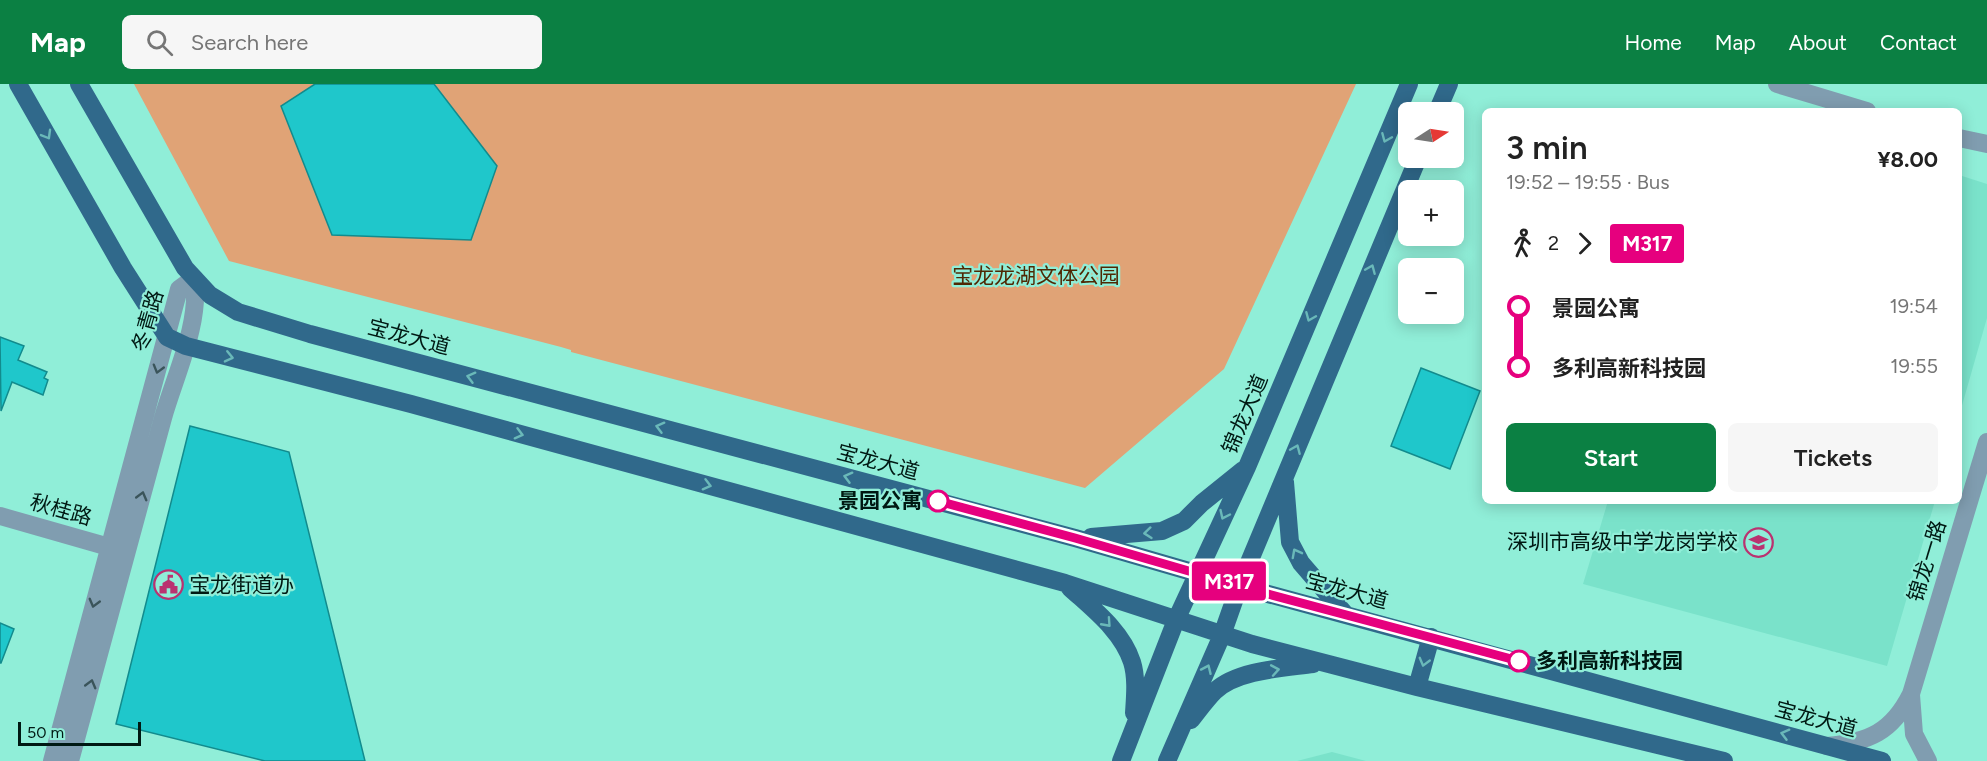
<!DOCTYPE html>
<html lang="en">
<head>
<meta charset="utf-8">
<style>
	:root { --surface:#fff; --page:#f6f6f6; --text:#222; --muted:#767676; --accent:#0b8043 }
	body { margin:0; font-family:Figtree,"Noto Sans SC",sans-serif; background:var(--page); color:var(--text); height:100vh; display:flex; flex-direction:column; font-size:22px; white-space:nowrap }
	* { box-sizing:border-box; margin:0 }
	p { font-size:20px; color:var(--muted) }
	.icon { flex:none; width:33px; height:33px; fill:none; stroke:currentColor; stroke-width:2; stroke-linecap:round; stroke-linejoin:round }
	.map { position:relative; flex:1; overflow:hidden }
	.side { position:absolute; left:1482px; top:24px; width:480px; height:396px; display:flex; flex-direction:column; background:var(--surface); border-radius:9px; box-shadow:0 3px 15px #0003 }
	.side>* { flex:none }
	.badge { padding:0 12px; border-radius:4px; font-size:21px; line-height:39px }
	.needle { width:39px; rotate:78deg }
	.fabs { position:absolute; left:1398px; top:18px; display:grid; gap:12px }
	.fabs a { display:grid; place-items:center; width:66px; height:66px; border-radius:9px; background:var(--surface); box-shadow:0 3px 15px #0003; font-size:30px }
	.scale { position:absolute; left:18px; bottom:15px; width:123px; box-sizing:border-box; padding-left:6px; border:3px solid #001913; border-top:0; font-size:16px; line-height:21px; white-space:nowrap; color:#001913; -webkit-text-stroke:4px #90eed8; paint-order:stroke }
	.map>.badge { position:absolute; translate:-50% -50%; box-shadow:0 0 0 3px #fff }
	.legs { display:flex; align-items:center; gap:9px; height:66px; padding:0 24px; font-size:20px }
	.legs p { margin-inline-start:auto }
	.headline { display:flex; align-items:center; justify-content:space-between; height:102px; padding:0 24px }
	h1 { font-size:33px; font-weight:600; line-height:45px }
	.primary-button { display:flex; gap:12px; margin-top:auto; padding:12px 24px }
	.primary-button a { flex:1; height:69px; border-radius:9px; background:var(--accent); color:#fff; font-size:24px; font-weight:600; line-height:69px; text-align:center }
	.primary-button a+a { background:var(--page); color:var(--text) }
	ul { padding:0 24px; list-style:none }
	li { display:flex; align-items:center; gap:21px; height:60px; font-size:22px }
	li i { display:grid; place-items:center; width:9px; height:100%; margin:0 8px; background:currentColor }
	li i::after { content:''; width:15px; height:15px; margin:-8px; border:4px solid; border-radius:50%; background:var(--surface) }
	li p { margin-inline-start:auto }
	li:first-child i { background:linear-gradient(#0000 50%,currentColor 0) }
	li:last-child i { background:linear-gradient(currentColor 50%,#0000 0) }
	header { display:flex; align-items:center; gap:36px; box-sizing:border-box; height:84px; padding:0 30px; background:var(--accent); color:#fff }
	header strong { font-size:28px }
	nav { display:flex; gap:33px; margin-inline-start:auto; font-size:21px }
	.search { width:420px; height:54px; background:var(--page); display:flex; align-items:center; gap:15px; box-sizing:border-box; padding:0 21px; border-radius:9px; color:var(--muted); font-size:22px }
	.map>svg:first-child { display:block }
</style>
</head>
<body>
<header>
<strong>Map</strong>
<div class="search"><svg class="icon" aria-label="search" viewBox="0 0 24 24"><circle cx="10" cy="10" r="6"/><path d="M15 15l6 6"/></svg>Search here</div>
<nav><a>Home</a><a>Map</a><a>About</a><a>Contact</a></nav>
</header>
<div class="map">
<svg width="1987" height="677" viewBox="0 0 1987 677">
	<rect width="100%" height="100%" fill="#90eed8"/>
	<path fill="#7ae2ca" d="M1959,91L1987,100V234L1959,332Z
		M1608,417H1935L1887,582L1583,500Z
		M1332,668L1366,677H1297Z"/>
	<path fill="#e0a376" d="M134,0H1356L1224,285L1085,404L571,268V266L561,263L229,177Z"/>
	<path fill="#1fc7cb" stroke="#128b8d" stroke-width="1.5" d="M315,0H434L497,82L471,156L332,151L281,22Z
		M0,253L24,262L18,276L47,288L44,294L48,296L43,311L12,298L1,327Z
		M1421,284L1480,307L1450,385L1391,362Z
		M190,342L289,368L365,677H265L116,640Z
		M0,539L14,545L1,579H0Z"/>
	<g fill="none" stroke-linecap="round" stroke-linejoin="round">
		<path stroke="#809db0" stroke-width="18" d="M1777,0L1867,27
			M1959,54L1987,60
			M0,432L109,463
			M1911,611L1914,650L1928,677
			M1827,662C1869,658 1892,648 1911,610L1987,358
			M52,677L179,205L194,194C201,239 175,291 163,334C132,449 101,563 70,677"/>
		<path stroke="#30698b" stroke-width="18" d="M18,0L123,184L167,253L186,262L411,320L1065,499L1252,560L1417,603L1724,677
			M79,0L185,184L210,211L238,228L310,250L1075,454L1268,510L1882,677
			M1437,28L1449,0
			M1285,398L1290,458L1301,479L1345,530
			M1091,453L1162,447L1184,437L1202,419L1243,386
			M1070,504C1093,525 1122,547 1132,578C1137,594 1135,613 1134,629
			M1417,603L1431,553
			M1191,636C1199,626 1206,616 1215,607C1237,586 1284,584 1313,580
			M1121,677L1176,536L1247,383L1409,0
			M1167,677L1222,551L1240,500L1418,74"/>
	</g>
	<defs><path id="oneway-chevron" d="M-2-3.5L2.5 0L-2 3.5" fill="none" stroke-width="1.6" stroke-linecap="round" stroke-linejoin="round" transform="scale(1.5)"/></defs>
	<g stroke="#6ab9b9">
		<use href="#oneway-chevron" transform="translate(47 51) rotate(60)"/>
		<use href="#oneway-chevron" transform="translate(1386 54) rotate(113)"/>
		<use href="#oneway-chevron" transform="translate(1371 185) rotate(-67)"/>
		<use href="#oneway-chevron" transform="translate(1310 233) rotate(113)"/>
		<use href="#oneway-chevron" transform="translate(229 273) rotate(13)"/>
		<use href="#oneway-chevron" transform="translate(471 293) rotate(-165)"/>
		<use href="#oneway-chevron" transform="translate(660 343) rotate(-165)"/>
		<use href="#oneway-chevron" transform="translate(519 350) rotate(15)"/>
		<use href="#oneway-chevron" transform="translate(1296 365) rotate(-67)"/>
		<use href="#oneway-chevron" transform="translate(848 393) rotate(-165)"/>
		<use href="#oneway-chevron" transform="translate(707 401) rotate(15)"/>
		<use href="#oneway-chevron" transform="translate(1224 431) rotate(115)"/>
		<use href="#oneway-chevron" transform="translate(1148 449) rotate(174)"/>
		<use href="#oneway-chevron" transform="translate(1296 469) rotate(-118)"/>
		<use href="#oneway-chevron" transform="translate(1107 539) rotate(48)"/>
		<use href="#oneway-chevron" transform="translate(1424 578) rotate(105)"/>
		<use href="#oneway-chevron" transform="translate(1207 585) rotate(-66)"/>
		<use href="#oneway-chevron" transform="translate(1275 586) rotate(-10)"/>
		<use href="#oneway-chevron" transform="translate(1785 650) rotate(-165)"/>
	</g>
	<g stroke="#3a545a">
		<use href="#oneway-chevron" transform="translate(158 285) rotate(106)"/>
		<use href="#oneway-chevron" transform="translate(142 412) rotate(-75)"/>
		<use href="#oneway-chevron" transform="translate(94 519) rotate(105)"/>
		<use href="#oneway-chevron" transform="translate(91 600) rotate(-75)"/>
	</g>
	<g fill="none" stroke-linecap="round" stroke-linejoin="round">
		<defs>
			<path id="line-1" d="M938,417L1075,454L1268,510L1519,577"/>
		</defs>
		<use href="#line-1" stroke="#fff" stroke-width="14"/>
		<use href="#line-1" stroke="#e6007e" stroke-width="9"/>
	</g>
	<defs>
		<symbol id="school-ring" viewBox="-11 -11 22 22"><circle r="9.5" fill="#90eed8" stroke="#ba3270" stroke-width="1.5"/><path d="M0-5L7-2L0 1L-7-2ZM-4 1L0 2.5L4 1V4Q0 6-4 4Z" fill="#ba3270"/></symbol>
		<symbol id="civic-ring" viewBox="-11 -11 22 22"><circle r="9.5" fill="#90eed8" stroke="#ba3270" stroke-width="1.5"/><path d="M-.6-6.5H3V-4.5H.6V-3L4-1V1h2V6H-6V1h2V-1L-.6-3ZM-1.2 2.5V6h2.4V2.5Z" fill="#ba3270"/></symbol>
	</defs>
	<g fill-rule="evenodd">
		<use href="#school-ring" x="1742" y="442" width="33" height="33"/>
		<use href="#civic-ring" x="152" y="484" width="33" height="33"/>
	</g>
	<g fill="#fff" stroke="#e6007e" stroke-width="3">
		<circle cx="938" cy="417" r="10"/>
		<circle cx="1519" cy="577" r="10"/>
	</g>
	<g text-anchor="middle" stroke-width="4.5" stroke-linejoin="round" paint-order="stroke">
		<g font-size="21" fill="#4f2804" stroke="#90eed8">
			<text x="1036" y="199">宝龙龙湖文体公园</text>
		</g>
		<g font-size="21" fill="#001913" stroke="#90eed8">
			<text transform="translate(148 237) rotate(-74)" y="7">冬青路</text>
			<text transform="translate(409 253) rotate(15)" y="7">宝龙大道</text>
			<text transform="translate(1245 330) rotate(-67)" y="7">锦龙大道</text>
			<text transform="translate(878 378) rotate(15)" y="7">宝龙大道</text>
			<text transform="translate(61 426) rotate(16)" y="7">秋桂路</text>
			<text transform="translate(1927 477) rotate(-73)" y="7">锦龙一路</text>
			<text transform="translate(1347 507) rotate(15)" y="7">宝龙大道</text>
			<text transform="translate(1816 635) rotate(15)" y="7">宝龙大道</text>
		</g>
		<g font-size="21" font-weight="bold" fill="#001913" stroke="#90eed8" text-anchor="end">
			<text x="922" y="424">景园公寓</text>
			<text x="1536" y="584" text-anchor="start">多利高新科技园</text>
		</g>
		<g font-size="21" fill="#001913" stroke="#90eed8" text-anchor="end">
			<text x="1738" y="465">深圳市高级中学龙岗学校</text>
			<text x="189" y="508" text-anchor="start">宝龙街道办</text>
		</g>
	</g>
</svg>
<div class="fabs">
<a><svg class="needle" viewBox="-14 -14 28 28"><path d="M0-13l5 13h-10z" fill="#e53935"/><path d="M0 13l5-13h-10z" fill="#767676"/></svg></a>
<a>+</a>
<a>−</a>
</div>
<div class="scale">50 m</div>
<b class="badge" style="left:1229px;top:497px;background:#e6007e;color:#fff">M317</b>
<section class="side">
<div class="headline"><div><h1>3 min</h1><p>19:52 – 19:55 · Bus</p></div><b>¥8.00</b></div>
<div class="legs"><svg class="icon" aria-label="walk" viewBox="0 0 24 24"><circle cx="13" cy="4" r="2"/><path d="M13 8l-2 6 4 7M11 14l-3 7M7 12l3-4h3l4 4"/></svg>2<svg class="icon" aria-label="forward" viewBox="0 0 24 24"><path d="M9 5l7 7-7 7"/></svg><b class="badge" style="background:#e6007e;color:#fff">M317</b></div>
<ul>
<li><i style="color:#e6007e"></i><b>景园公寓</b><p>19:54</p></li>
<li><i style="color:#e6007e"></i><b>多利高新科技园</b><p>19:55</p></li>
</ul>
<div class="primary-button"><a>Start</a><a>Tickets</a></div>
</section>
</div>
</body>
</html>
